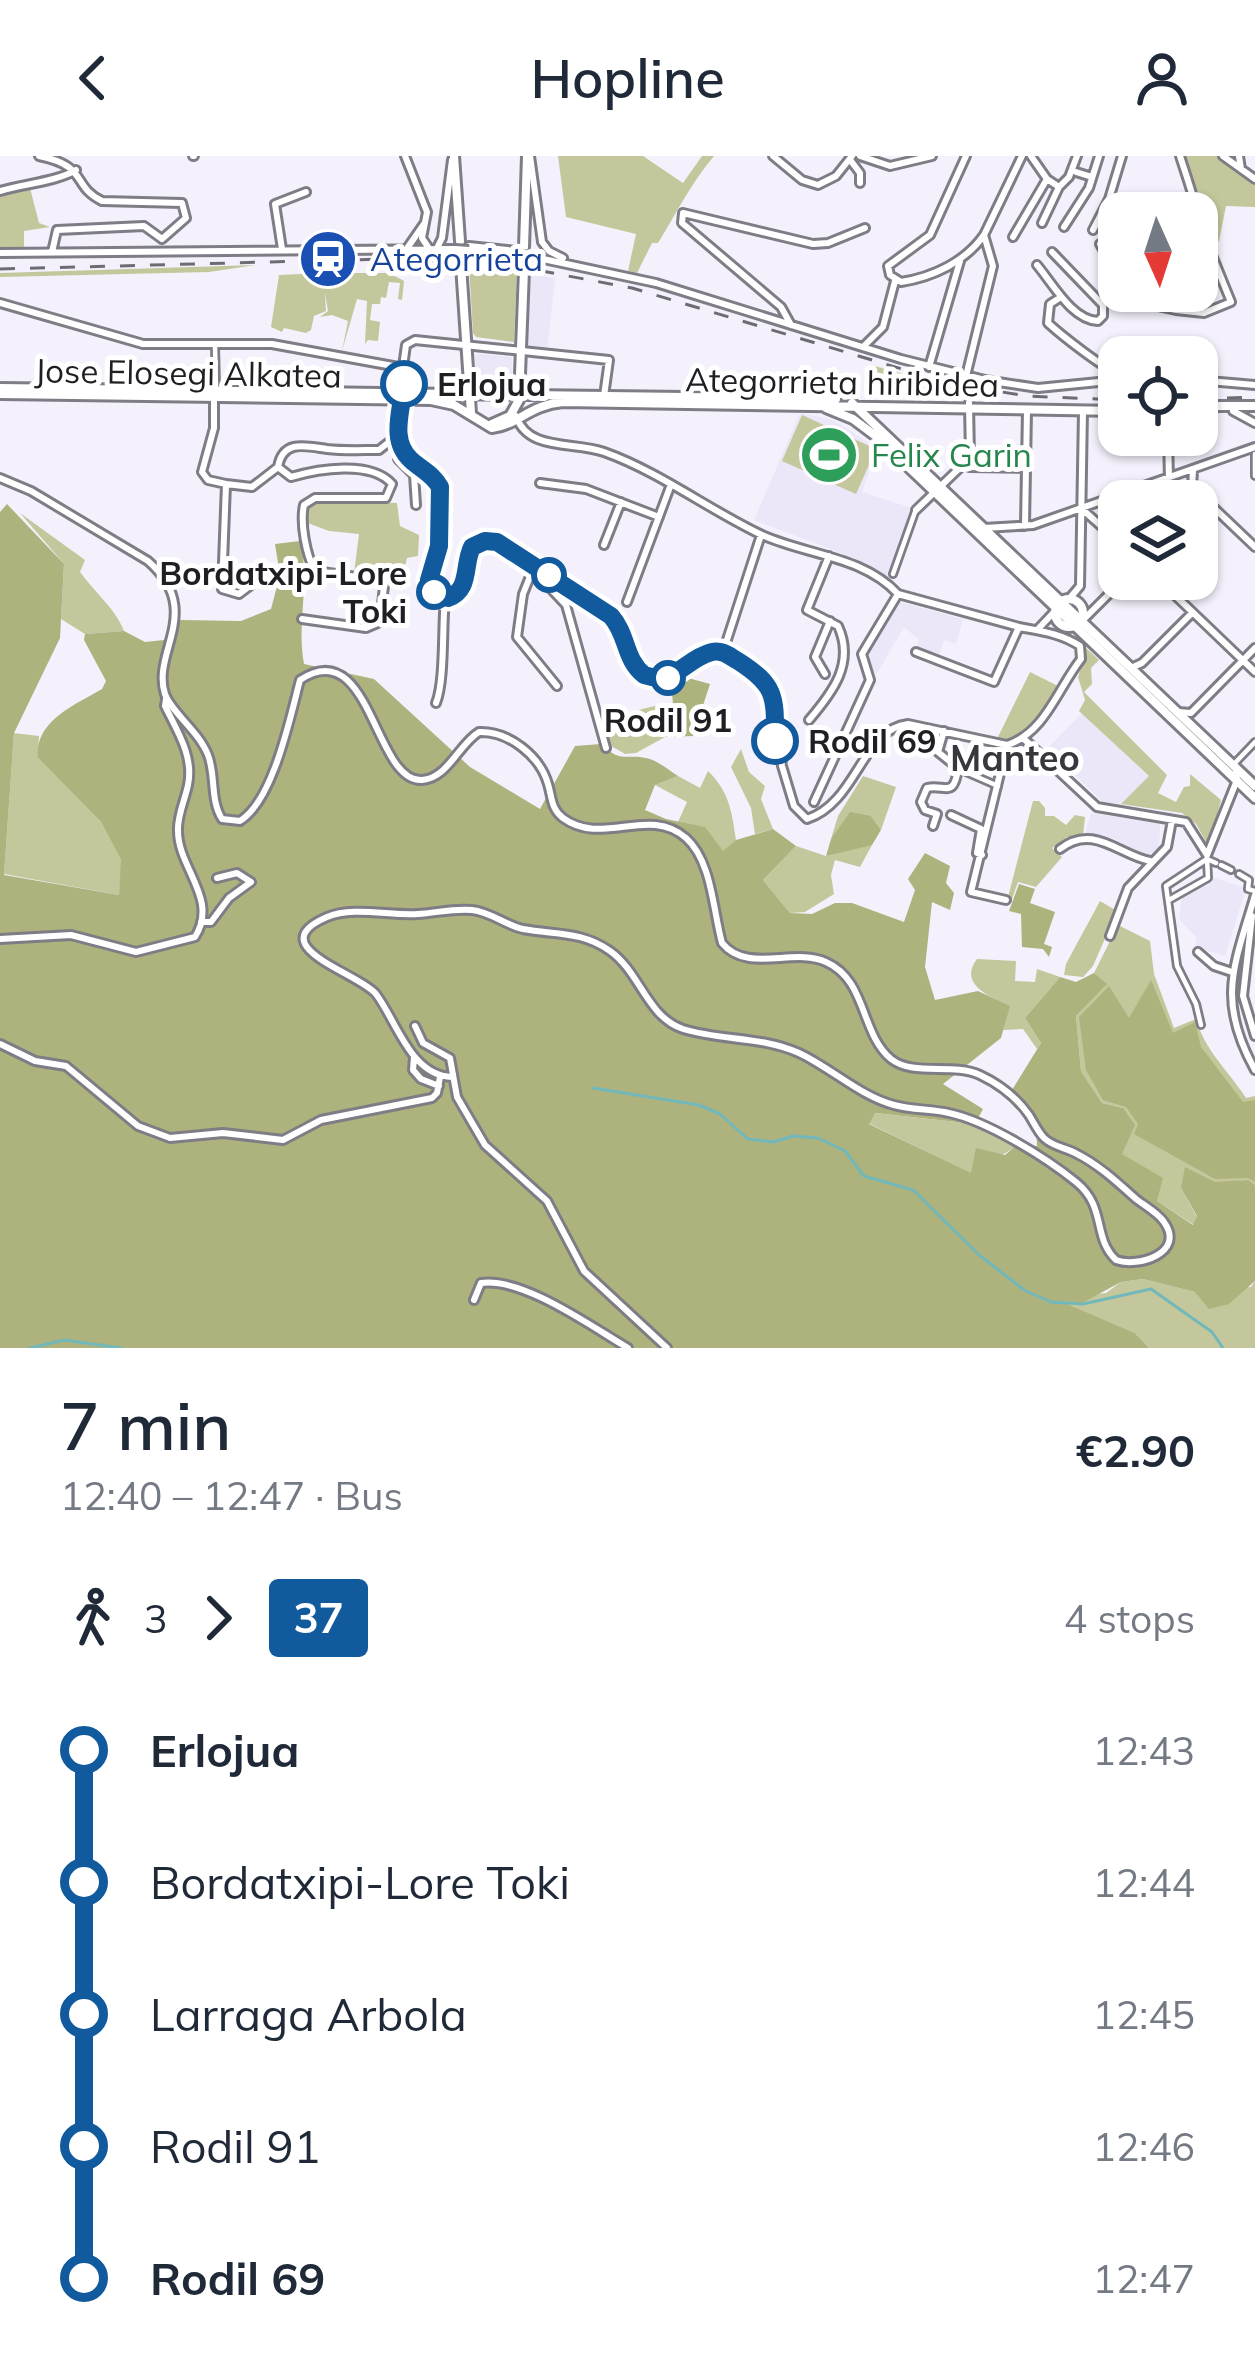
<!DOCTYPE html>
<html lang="en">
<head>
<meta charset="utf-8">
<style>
	:root { --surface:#fff; --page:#f2f2f3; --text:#1f2937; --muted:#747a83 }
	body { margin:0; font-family:Mulish,sans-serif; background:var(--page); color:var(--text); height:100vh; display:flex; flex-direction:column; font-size:45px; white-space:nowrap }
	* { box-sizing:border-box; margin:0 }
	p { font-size:39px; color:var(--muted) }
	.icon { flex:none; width:66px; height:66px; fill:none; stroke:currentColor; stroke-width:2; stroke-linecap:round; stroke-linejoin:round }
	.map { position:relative; height:1192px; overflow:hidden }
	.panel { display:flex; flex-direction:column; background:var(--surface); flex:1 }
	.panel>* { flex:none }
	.badge { padding:0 24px; border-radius:9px; font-size:42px; line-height:78px }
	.needle { width:78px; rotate:177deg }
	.controls { position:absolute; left:1098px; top:36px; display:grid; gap:24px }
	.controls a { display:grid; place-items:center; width:120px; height:120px; border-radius:24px; background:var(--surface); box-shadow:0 3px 9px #0004; font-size:60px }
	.map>.badge { position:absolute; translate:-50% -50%; box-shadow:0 0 0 6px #fff }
	.legs { display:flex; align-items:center; gap:18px; height:132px; padding:0 60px; font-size:39px }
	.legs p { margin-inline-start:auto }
	.head { display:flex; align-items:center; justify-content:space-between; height:204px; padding:0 60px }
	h1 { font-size:66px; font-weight:600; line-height:90px }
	ul { padding:0 60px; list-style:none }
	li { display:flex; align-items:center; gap:42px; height:132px; font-size:45px }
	li i { display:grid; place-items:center; width:18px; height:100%; margin:0 15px; background:currentColor }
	li i::after { content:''; width:30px; height:30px; margin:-15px; border:9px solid; border-radius:50%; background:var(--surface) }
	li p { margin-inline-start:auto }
	li:first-child i { background:linear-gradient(#0000 50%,currentColor 0) }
	li:last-child i { background:linear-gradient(currentColor 50%,#0000 0) }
	header { display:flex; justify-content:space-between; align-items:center; height:156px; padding:0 60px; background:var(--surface); font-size:54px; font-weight:600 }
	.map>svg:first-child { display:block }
</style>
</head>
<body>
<header><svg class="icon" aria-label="back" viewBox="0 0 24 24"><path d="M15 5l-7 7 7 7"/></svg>Hopline<svg class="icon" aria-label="person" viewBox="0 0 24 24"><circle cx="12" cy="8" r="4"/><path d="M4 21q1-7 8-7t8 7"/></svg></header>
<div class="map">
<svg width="1255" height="1192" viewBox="0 0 1255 1192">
	<rect width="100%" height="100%" fill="#f4f1fc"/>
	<path fill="#ebe6f8" d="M528,118L555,122L547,195L525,189Z
		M479,198L512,201V232H478L475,200Z
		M800,257L833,264L877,292L862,336L912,352L888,422L854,402L754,364Z
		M900,446L963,463L956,488L944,484L938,503L915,494L919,484L904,471L876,519L864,502L895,449Z
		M1082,557L1149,621L1121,648L1103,646L1047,593Z
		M1091,657L1160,668L1159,695L1143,700L1115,683L1084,681Z
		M1211,721L1246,732L1225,800L1195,791L1197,782L1179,763L1182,741L1193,732L1208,730Z"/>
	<path fill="#c4c79b" d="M558,0H643L683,27L702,0H714C691,27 676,58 658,87H652L637,117L628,115L636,78L566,61Z
		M1184,0H1219L1255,29V51L1226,50L1219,85L1212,88Z
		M29,28L39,67L50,71L24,75V91H0V38Z
		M256,109L209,116L0,121V117Z
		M469,109L517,115L514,186L476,181L473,177Z
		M323,117L330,121L332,117H389L404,125L402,144L398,143L400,127L389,126L386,142L381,141L380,148H372L370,164L380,166L378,185L368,184L365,188L367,145L357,143L342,195L348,165L332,159L320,161L328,155L325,137L326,155L314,160L311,174L306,177L284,172L282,176L271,171L279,119Z
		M871,209L952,231L951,238L946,242L870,237Z
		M802,259L876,293L856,338L782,305Z
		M346,345L397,347L400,370L419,379L418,400L407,402L405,410L389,409L385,422L354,417L359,378L329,375L305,366V350L310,346Z
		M20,357L85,404L80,416C95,437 115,452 124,475L85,478L61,463L64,408Z
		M1084,490L1099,504L1091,512L1092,528L1084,536L1167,619L1158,637L1176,646L1184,631L1190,630V618L1221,644L1209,691L1196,668L1182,657L1121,648L1149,620L1079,555L1085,544L1078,521L1084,503Z
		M1030,516L1058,530C1043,557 1030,583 996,585Z
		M673,548L665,581L636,597L625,598L606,587L600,566C627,559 646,549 673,548Z
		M14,577L39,580L38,602L101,666L122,703L119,739L4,718Z
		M741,593L749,616L765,630L761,643L773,673L755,678L751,652L731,611Z
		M708,615C729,635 732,656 736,684L723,696L704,671L678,666L687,646L655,629L678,620L700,632Z
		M863,620L896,631L881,674L871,660L831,683L838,660Z
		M1033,645H1039L1045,652V660H1054L1066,669L1075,659L1085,661L1083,680L1067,681L1052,692L1062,701L1036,731L1018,726L1012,743L1008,741Z
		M868,688L872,689L860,711L835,704L831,719L834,738L805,756L790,757L763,724L796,690L826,700Z
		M1100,745L1117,755L1093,810L1083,821L1064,819L1066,808Z
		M1118,769L1150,785L1154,818L1174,872L1196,863C1205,895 1228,914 1246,942L1255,940V1029L1247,1024L1181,1032L1197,1061L1194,1069L1157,1045L1122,998L1123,952L1102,947L1081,915L1076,860L1106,828L1094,817Z
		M977,803L1016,805L1015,825L1035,826L1037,813L1060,821L1025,862L1041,887L1037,893L1023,873L1003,874L1009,850C989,840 958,828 977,803Z
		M874,957L975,968L1015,991L972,1018L868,967Z
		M1143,1123L1195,1136L1251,1131L1255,1125V1192H1149L1135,1177L1054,1143L1106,1137L1121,1126Z"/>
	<path fill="#aeb27d" d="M7,348L64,408L60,482L14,577L4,719L119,739L121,703L101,666L38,602C34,565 75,549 102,533L106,525L84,484L85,478L124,475L145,486L164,484L181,464L241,465L271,453L280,419L275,388L300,385C311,427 296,466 304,508L374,523L470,611L540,653L575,590L601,588C622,609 628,596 650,603C659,606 670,615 678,620L655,629L645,654L666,663L705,671L723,695L736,684L773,673L796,690L763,724L790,757L812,758L835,747H852L904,766L915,734L908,723L925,697L950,710L946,727L954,737L950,754L932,746L925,811L935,844L978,835L1010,850L1001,882L943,928L983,953L975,968L875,957L869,968L971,1017L976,992L1005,999L1018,988L1037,990L1036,962L1012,934L1041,887L1025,862L1060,821L1076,826L1094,817L1107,828L1076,860L1081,915L1102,947L1123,952L1135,969L1122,998L1163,1022L1157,1045L1193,1069L1197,1060L1181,1032L1185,1011L1215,1026L1248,1024L1255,1029V1125L1229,1148L1209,1153L1195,1136L1143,1123L1121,1126L1082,1147L1060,1145L1135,1177L1149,1192H0V356Z
		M681,520L710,528L693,580L665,581L673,548L671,526Z
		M850,656L871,660L881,674L872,689L826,700L831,683Z
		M1019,728L1035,733L1030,747L1055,756L1044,788L1052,791L1049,801L1043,793L1022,791L1021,758L1009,755Z
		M1151,824L1173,877L1195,866L1201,891L1243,946L1255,944V1026L1248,1022L1215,1023L1134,978L1138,968L1126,951L1103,944L1086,914L1079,861L1109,830L1129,862Z"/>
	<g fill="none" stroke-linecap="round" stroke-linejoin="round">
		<path stroke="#72b8ba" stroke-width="3" d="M593,932L699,949L720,958L748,983L774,986L793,980L818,982L845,995L864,1020L913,1034L978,1098L1024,1134L1051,1146L1083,1148L1151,1133L1212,1176L1223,1192
			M30,1192L64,1184L121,1192"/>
		<path stroke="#d4d1db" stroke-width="6" stroke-dasharray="6 3" stroke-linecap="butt" d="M963,238L966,220"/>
		<defs>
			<path id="pedestrian" d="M215,190L216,232
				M1255,298V320
				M893,418L915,356
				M1235,607L1255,586
				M959,613L998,630
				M1221,709L1231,714
				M1239,718L1249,724L1248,733L1255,735
				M1169,744L1208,722L1207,703L1216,707
				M1201,869L1196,848L1177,810L1166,730L1207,703V699"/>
			<path id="minor" d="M39,0C89,10 71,30 102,45L182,47L186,62L162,83
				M193,0H194
				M405,0L427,56L422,82L428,91
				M530,0L542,86L549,95L563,102
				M773,0L802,24L818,29L836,20L852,0
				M860,0L890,10L932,0
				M966,0L930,79L888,110L890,119L901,126C933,121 965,106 984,79
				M1031,0L1047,23L1059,31L1069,21L1077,0
				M1180,0C1193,41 1210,81 1197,124
				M1223,0L1255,23
				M1239,0L1241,13
				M851,5L860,17V27
				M1076,16L1092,21
				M0,35C24,28 58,25 76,14
				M1042,67L1059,31
				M1064,71L1089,32L1099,0
				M1093,74L1109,43L1122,0
				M1013,81L1047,23
				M1100,88L1119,123
				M438,90L442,82L452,4
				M469,90L516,95
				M408,91L424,68
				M282,93L275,48L306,36
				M52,96L57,74L144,70L162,83
				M0,97L455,93
				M529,100L656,127L901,203L985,224L1038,232L1119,224
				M1037,109C1053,128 1072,164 1098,165L1103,160V149L1052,96
				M1127,135L1148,148L1176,154L1185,149L1193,135
				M1061,141L1050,148L1048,167C1060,178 1106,215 1119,217
				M0,147L143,188H272L404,212
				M1176,154L1204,157L1231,146L1201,72
				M791,169L781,151L688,72L682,67L683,57L813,88L828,87L865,72
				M863,191L883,171L895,125
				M929,211L960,105
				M966,220L993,110L984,79L1022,0
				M1197,224L1255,229
				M214,242V272L202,316L208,324L226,328
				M1168,279L1169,324
				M398,290V303L414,319L416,349
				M965,307L969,311L1026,312
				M1193,315L1192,331L1255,391
				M0,322L31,335L148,405C205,455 151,496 165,538C171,556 198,574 208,599C216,620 210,644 222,663L240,665C273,645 290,562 300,524C371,477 374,627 422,624C448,622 459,588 479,576C509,575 540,600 548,628C552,641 551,653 563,662C602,691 649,649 686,682C712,705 713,755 722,787C747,818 794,791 826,806C867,824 860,877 891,903C914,921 952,906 980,919C999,928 1017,942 1029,959C1034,967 1038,976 1044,982C1053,991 1067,992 1077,998C1099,1009 1118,1027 1136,1043C1145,1050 1158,1057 1164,1066C1186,1097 1138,1112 1116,1104C1092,1081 1107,1051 1076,1026C1045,1001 987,965 949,957C931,953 912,954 894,949C860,940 831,912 799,897C761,880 722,885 683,873C647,861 640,816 610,795C582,775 555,779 523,773C505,769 491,756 472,754C454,752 436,757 418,758C390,760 353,750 327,761C259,790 359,817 376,838C397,866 411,920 452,921
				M540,327L586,333L659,361
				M1082,353L1119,386
				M916,354L970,302L969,247
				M1025,370L1027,254
				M984,372L1033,369L1255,291
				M604,389L621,346
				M533,413L523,438L517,481L557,530
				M535,416L566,449L606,592
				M1158,423L1255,516
				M251,429L239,438L222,433L226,328L252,331L278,311
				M445,442C472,440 463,409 472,391L492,385L612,461C628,479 624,503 643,519C678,530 691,497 723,496L760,519L771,533L782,610L794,650L807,663C857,647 862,573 908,568L1007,589C1045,577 1058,532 1081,503L1080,490C1060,477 1040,475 1019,471L898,438C863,400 806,399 762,379C709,354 660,316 604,296C574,285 528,296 516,260
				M445,442L433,435L429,425L439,390L440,331C432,316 415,311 405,297C392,280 403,211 406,189L415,184L609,204L604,240
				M1069,443L1080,430L1083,255
				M627,446L670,331
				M302,463L366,472L380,466L384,430L377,424L315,415C306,399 300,367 304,349L315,342H386L392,328C371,304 318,313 291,321L278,311C283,283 306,290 327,293C344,295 362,294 379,294L399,278
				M1081,466L1124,423
				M1039,472L1055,455
				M723,496L761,379
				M916,496L994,526L1019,471
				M1131,512L1142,507L1192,457
				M825,518L815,501L830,465
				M436,547C445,525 442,470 445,442
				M1178,556L1191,557L1255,492
				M809,564C833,536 855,507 838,470L807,454L829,400
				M1023,582L1097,651L1186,666L1207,699L1237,624L1236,611
				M814,646L870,524L862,498L898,438
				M951,659L981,673L977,697L982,699
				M933,670L937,658L925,654L921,646L927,632C945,628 954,643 958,612L938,596L944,575
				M1060,693C1093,667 1119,699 1150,705
				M1255,739C1234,810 1216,844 1255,914
				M1006,744L971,736L1007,589
				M1252,760L1243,840L1255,880
				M201,766H211L229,742L251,726L237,717L217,722
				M1110,780L1128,732L1167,691L1172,664
				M0,783L71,779L136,796L195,781C219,743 178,712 178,675C177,660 185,644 188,629C194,600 177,575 165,550L166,543
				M1198,796L1214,810L1232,816
				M415,870L423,887L450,902L457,941L485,989L547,1045L584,1115L667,1192
				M0,888L35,905L66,910L138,970L170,982L223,977L283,984L321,964L432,942L437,937L440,921
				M414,901L413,914L421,923L439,930
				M474,1144L481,1127C523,1121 592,1171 628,1192"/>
			<path id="tertiary" d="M1233,255L1255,267"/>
			<path id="secondary" d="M454,0L460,85
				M524,91L527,0
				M461,109L471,257
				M0,232L836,243
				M0,238L431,244L454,249L492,272C518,269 529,249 563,246L1119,255
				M852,247L1255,630
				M1197,250H1255
				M826,252L853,263L877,281L1255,642
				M492,268L510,260L519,244L524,114
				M1055 457a14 14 0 1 1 28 0a14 14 0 1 1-28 0Z"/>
		</defs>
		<use href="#pedestrian" stroke="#7e7c85" stroke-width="10"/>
		<use href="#minor" stroke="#7e7c85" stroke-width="12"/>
		<use href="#tertiary" stroke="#7e7c85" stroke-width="12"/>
		<use href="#secondary" stroke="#7e7c85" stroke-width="14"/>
		<use href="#pedestrian" stroke="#fff" stroke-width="4.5"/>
		<use href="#minor" stroke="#fff" stroke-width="6"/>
		<use href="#tertiary" stroke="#fff" stroke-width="6"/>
		<use href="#secondary" stroke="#fff" stroke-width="8"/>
		<path stroke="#6d6c72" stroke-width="3" stroke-dasharray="15 15" stroke-linecap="butt" d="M0,113L384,103L515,110L632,132L952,228L1027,240L1119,244
			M1197,243L1255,241"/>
		<defs>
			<path id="minor-bridge" d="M455,93L469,94
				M516,98L529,100"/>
		</defs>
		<use href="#minor-bridge" stroke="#7e7c85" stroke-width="12" stroke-linecap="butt"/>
		<use href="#minor-bridge" stroke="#fff" stroke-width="6"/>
	</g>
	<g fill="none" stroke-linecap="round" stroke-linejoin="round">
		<defs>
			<path id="line-1" d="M404,228C402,254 389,284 411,304C422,314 433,318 440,331L439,390L429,424L436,438L448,442C471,434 463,409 472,391L485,385L497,386L611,460C628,479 624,503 644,519C676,530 684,503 712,496C723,494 729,500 738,505C777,530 775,541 775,585"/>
		</defs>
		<use href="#line-1" stroke="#fff" stroke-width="27"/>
		<use href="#line-1" stroke="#125a9e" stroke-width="18"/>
	</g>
	<defs>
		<symbol id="station-disc" viewBox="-11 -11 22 22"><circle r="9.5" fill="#1a4fb4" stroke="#fff"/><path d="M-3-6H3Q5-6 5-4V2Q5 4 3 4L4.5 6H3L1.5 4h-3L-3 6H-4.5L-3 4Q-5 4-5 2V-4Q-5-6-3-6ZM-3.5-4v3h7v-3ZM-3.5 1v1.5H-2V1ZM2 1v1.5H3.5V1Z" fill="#fff"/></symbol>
		<symbol id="stadium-disc" viewBox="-11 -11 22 22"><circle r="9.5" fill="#2e9e5b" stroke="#fff"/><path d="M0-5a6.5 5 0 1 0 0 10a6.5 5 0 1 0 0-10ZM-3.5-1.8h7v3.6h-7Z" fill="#fff"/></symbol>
	</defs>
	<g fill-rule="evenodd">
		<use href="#station-disc" x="295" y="70" width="66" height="66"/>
		<use href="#stadium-disc" x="796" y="266" width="66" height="66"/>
	</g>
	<g fill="#fff" stroke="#125a9e" stroke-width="6">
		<circle cx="404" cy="228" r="21"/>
		<circle cx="549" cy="419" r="15"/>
		<circle cx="434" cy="436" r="15"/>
		<circle cx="668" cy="522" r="15"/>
		<circle cx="775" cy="585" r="21"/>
	</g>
	<g text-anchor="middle" stroke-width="10" stroke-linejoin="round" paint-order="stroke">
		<g font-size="33" fill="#164399" stroke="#fff" text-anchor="start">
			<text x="370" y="115">Ategorrieta</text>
		</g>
		<g font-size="33" fill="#1f1e22" stroke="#fff">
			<text transform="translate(188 217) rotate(1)" y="12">Jose Elosegi Alkatea</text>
			<text transform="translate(842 226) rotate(1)" y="12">Ategorrieta hiribidea</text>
		</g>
		<g font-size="33" font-weight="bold" fill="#1f1e22" stroke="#fff" text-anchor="start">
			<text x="437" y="240">Erlojua</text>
			<text x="407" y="429" text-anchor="end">Bordatxipi-Lore<tspan x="407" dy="38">Toki</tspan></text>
			<text x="668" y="576" text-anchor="middle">Rodil 91</text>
			<text x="808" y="597">Rodil 69</text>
		</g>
		<g font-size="33" fill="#27864d" stroke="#fff" text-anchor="start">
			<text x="871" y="311">Felix Garin</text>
		</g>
		<g font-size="36" font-weight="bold" fill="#39363e" stroke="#fff">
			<text x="1015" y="615">Manteo</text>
		</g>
	</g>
</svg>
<div class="controls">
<a><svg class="needle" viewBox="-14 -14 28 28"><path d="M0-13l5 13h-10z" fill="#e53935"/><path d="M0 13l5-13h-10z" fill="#747a83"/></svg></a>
<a><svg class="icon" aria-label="locate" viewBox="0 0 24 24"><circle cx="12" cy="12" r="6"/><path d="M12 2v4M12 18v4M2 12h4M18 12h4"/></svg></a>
<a><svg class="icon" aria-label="layers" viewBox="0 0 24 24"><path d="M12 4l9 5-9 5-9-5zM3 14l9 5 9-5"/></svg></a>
</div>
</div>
<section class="panel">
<div class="head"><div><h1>7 min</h1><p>12:40 – 12:47 · Bus</p></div><b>€2.90</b></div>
<div class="legs"><svg class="icon" aria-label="walk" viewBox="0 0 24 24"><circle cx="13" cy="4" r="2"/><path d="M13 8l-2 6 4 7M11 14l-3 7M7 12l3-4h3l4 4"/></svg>3<svg class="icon" aria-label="forward" viewBox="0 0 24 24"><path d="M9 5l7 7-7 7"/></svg><b class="badge" style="background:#125a9e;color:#fff">37</b><p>4 stops</p></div>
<ul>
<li><i style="color:#125a9e"></i><b>Erlojua</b><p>12:43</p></li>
<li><i style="color:#125a9e"></i><span>Bordatxipi-Lore Toki</span><p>12:44</p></li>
<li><i style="color:#125a9e"></i><span>Larraga Arbola</span><p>12:45</p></li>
<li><i style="color:#125a9e"></i><span>Rodil 91</span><p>12:46</p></li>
<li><i style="color:#125a9e"></i><b>Rodil 69</b><p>12:47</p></li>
</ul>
</section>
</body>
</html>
